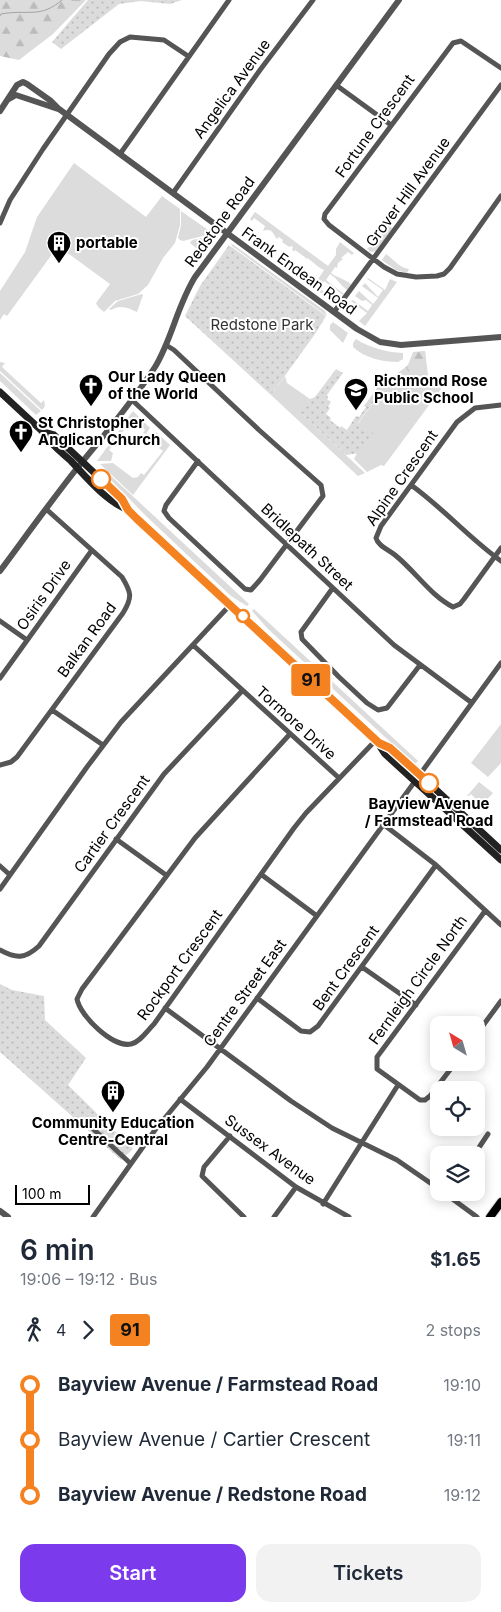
<!DOCTYPE html>
<html lang="en">
<head>
<meta charset="utf-8">
<style>
	:root { --surface:#fff; --page:#f2f2f3; --text:#1f2937; --muted:#747a83; --accent:#7c3aed }
	body { margin:0; font-family:Inter,sans-serif; background:var(--page); color:var(--text); height:100vh; display:flex; flex-direction:column; font-size:19px; white-space:nowrap }
	* { box-sizing:border-box; margin:0 }
	p { font-size:16px; color:var(--muted) }
	.icon { flex:none; width:28px; height:28px; fill:none; stroke:currentColor; stroke-width:2; stroke-linecap:round; stroke-linejoin:round }
	.map { position:relative; height:1217px; overflow:hidden }
	.sheet { display:flex; flex-direction:column; background:var(--surface); flex:1 }
	.sheet>* { flex:none }
	.badge { padding:0 10px; border-radius:4px; font-size:18px; line-height:32px }
	.needle { width:32px; rotate:323deg }
	.buttons { position:absolute; left:430px; top:1016px; display:grid; gap:10px }
	.buttons a { display:grid; place-items:center; width:55px; height:55px; border-radius:10px; background:var(--surface); box-shadow:0 2px 12px #0003; font-size:25px }
	.scale { position:absolute; left:15px; bottom:12px; width:75px; box-sizing:border-box; padding-left:5px; border:2px solid #000; border-top:0; font-size:14px; line-height:18px; white-space:nowrap; color:#000; -webkit-text-stroke:4px #fff; paint-order:stroke }
	.map>.badge { position:absolute; translate:-50% -50%; box-shadow:0 0 0 2px #fff }
	.legs { display:flex; align-items:center; gap:8px; height:55px; padding:0 20px; font-size:16px }
	.legs p { margin-inline-start:auto }
	.head { display:flex; align-items:center; justify-content:space-between; height:85px; padding:0 20px }
	h1 { font-size:28px; font-weight:600; line-height:38px }
	.button { display:flex; gap:10px; margin-top:auto; padding:10px 20px }
	.button a { flex:1; height:58px; border-radius:15px; background:var(--accent); color:#fff; font-size:20px; font-weight:600; line-height:58px; text-align:center }
	.button a+a { background:var(--page); color:var(--text) }
	ul { padding:0 20px; list-style:none }
	li { display:flex; align-items:center; gap:18px; height:55px; font-size:19px }
	li i { display:grid; place-items:center; width:8px; height:100%; margin:0 6px; background:currentColor }
	li i::after { content:''; width:12px; height:12px; margin:-6px; border:4px solid; border-radius:50%; background:var(--surface) }
	li p { margin-inline-start:auto }
	li:first-child i { background:linear-gradient(#0000 50%,currentColor 0) }
	li:last-child i { background:linear-gradient(currentColor 50%,#0000 0) }
	.map>svg:first-child { display:block }
</style>
</head>
<body>
<div class="map">
<svg width="501" height="1217" viewBox="0 0 501 1217">
	<defs>
		<pattern id="forest-firs" width="22" height="20" patternUnits="userSpaceOnUse" patternTransform="scale(1.25)"><rect width="22" height="20" fill="#dcdcdc"/><path d="M5 1l3.5 6h-7zM16 11l3.5 6h-7z" fill="#bbb"/></pattern>
		<pattern id="park-dots" width="8" height="8" patternUnits="userSpaceOnUse" patternTransform="scale(1.25)"><rect width="8" height="8" fill="#dcdcdc"/><path d="M2 2h.1M6 6h.1" fill="none" stroke="#bbb" stroke-width="1.8" stroke-linecap="round"/></pattern>
	</defs>
	<rect width="100%" height="100%" fill="#fff"/>
	<path fill="#dcdcdc" d="M74,163L146,217L162,196L180,209V225L175,243L163,258L148,285L138,294L115,301L104,312L98,307L96,303L110,284L58,246L7,316L4,314L0,320V291L25,252L37,217Z
		M181,211L211,232V234L183,241L180,240L178,238L181,225Z
		M255,212L328,266L336,255V249L340,242L354,253L352,255L348,252L341,258L343,259L338,263L337,268L335,267L331,273C338,278 345,279 351,284L347,290C339,284 338,279 330,274L326,280L344,294L343,295L324,281L320,289L331,297L335,294L340,299L335,303L313,287L324,270C317,267 314,262 307,258L305,260L306,258L295,250L294,252L292,249L293,247L291,246L289,247L282,242L283,240L279,237L277,239C272,233 273,228 263,231L265,226L254,218L252,221L250,219Z
		M383,224L393,228L376,251L370,252L367,248L370,247L381,232L383,233L387,228Z
		M212,236L213,237L202,253L190,243L192,240Z
		M231,243L325,311L327,316L232,246Z
		M386,254C393,259 400,268 409,269L407,273L396,270L383,261L382,260Z
		M368,278L385,290L390,279L397,282L365,326L359,321L367,313L351,301L353,300L368,311L372,305L366,300L362,301L355,296L359,291L373,304L378,298L362,286L365,283L378,297L383,290L367,279Z
		M142,294L143,295L137,312C128,308 121,304 111,310L109,309L118,301Z
		M333,322L348,333L343,343L330,330V325Z
		M356,339C370,348 386,352 403,353V359L398,362C384,362 364,358 353,347V343Z
		M425,351L428,382H434L441,389L384,466L381,465L367,472L354,459L357,453L301,413L365,473L358,476L271,395L285,376L287,383L310,399L308,405L350,435L389,380L408,365L413,352Z
		M0,362L5,363L2,367L41,403L44,400L45,406L42,410L0,371Z
		M0,373L41,411L36,415L0,381Z
		M133,411L150,428L146,434L143,433L145,430L135,420L132,423L127,419Z
		M121,428L124,430L109,450L113,453L111,461H97Z
		M156,432L170,445L133,495L100,464L113,463L133,478L138,477L141,473L144,475L163,451L159,448L162,445L155,438L151,440Z
		M110,475L249,604L247,606L231,596L146,516L108,477Z
		M254,609L417,760L418,761L415,764L412,762L267,628L252,611Z
		M501,724V763L488,777L471,763Z
		M479,782L493,793L482,805L471,794L469,796H467Z"/>
	<path fill="url(#forest-firs)" d="M0,0H86L53,34L19,60L0,56Z
		M425,351L428,375L420,377L410,375L406,367L410,362L413,353Z"/>
	<path fill="url(#park-dots)" d="M88,0H182L170,4L141,1L119,4L61,49L52,42Z
		M229,245L326,316L315,334L271,395L185,316L200,286Z
		M336,369L343,373L327,395L328,397L327,399L331,402L328,407L330,408L326,414L331,418L330,420L340,428L341,426L347,430L356,416L359,417L366,407L364,406L386,376L389,380L358,423L374,434L360,453L346,455L301,413L310,399L315,397Z
		M0,984L12,990L44,996L45,1020L86,1058L68,1085L133,1149L121,1160L0,1052Z"/>
	<g fill="none" stroke-linecap="round" stroke-linejoin="round">
		<path stroke="#a3a3a3" stroke-width="1" d="M72,0H80
			M0,16L1,14C28,9 40,19 62,0"/>
		<defs>
			<path id="primary" d="M490,1217L501,1202"/>
		</defs>
		<use href="#primary" stroke="#dbdbdb" stroke-width="10"/>
		<path stroke="#555" stroke-width="5" d="M501,68L461,41L453,43L325,214L324,219L329,225L384,267L397,274L416,277L437,276L444,274L450,268L501,196
			M336,85L391,125
			M120,154L229,0
			M173,193L260,70L313,0
			M0,223L10,200L43,149L109,54L120,42L130,37L164,40L188,56
			M334,312L501,85
			M166,345L174,350L259,430L321,485L323,496L260,580L251,590L245,589L169,518L164,511L166,505L198,461
			M132,400L394,645L472,703
			M501,405L475,408L457,422L381,526L376,538C378,546 389,550 395,555C415,571 430,595 453,607L460,604L464,599L501,548
			M411,485C443,508 469,538 501,561
			M332,589L301,632L302,639L339,677L367,703L378,710L387,708L420,665
			M0,621L27,640
			M193,645L339,778
			M0,678L92,550
			M52,710L103,745
			M290,734L195,838L82,989L77,999C80,1016 113,1048 131,1044C140,1042 147,1031 154,1024L294,828L306,813L376,740
			M0,765L11,762L17,757L123,613C133,597 131,592 122,577L46,509
			M383,824L436,865L501,925
			M116,839L166,875
			M0,866L10,875
			M262,875L317,916
			M0,889L87,767L121,722L230,605
			M0,950C16,959 25,959 39,946L164,774L242,691
			M362,967L416,1005
			M257,998L301,1031L310,1032L318,1026L436,865
			M165,1008L291,1101L332,1128L397,1160L439,1189
			M476,1035L501,1001
			M456,1062L430,1096L425,1100H420L377,1069V1057L485,911
			M180,1099L296,1187L349,1217
			M90,1126L130,1163
			M230,1136L204,1167L202,1176L244,1217
			M474,1155L488,1134
			M443,1192L477,1217
			M323,1204L398,1085
			M93,1217L155,1130L207,1067L501,663
			M274,1217L296,1187"/>
		<path stroke="#555" stroke-width="6" d="M9,99L16,95L58,109
			M0,111L17,85L23,82L27,84L51,101L59,109L357,329L380,342L401,345L501,337
			M0,571C26,536 51,501 78,467C104,435 132,403 155,367C172,339 177,306 195,277L399,0
			M0,1211L8,1217"/>
		<path stroke="#222" stroke-width="7" d="M0,392L43,432C50,444 61,452 71,461C88,479 105,500 128,510
			M43,432L54,435L122,499L128,510L376,740L385,754L501,860
			M379,743L390,747L501,850"/>
		<use href="#primary" stroke="#000" stroke-width="8"/>
	</g>
	<g fill="none" stroke-linecap="round" stroke-linejoin="round">
		<defs>
			<path id="line-1" d="M101,479L122,499L128,510L136,518L379,743L390,748L429,783"/>
		</defs>
		<use href="#line-1" stroke="#fff" stroke-width="11"/>
		<use href="#line-1" stroke="#f58220" stroke-width="8"/>
	</g>
	<defs>
		<symbol id="building-pin" viewBox="-11 -11 22 30"><path d="M0 17L-7.5 6A9.5 9.5 0 1 1 7.5 6Z" fill="#000" stroke="#fff"/><path d="M-4-6H4V6H1V3H-1V6H-4ZM-2.5-4.3h1.7v1.8h-1.7ZM.8-4.3h1.7v1.8H.8ZM-2.5-1h1.7V.8h-1.7ZM.8-1h1.7V.8H.8Z" fill="#fff"/></symbol>
		<symbol id="church-pin" viewBox="-11 -11 22 30"><path d="M0 17L-7.5 6A9.5 9.5 0 1 1 7.5 6Z" fill="#000" stroke="#fff"/><path d="M-1.2-6h2.4v3.5h3.3v2.4h-3.3V6h-2.4V-.1h-3.3v-2.4h3.3Z" fill="#fff"/></symbol>
		<symbol id="school-pin" viewBox="-11 -11 22 30"><path d="M0 17L-7.5 6A9.5 9.5 0 1 1 7.5 6Z" fill="#000" stroke="#fff"/><path d="M0-5L7-2L0 1L-7-2ZM-4 1L0 2.5L4 1V4Q0 6-4 4Z" fill="#fff"/></symbol>
	</defs>
	<g fill-rule="evenodd">
		<use href="#building-pin" x="45" y="229" width="28" height="38"/>
		<use href="#church-pin" x="77" y="372" width="28" height="38"/>
		<use href="#school-pin" x="342" y="376" width="28" height="38"/>
		<use href="#church-pin" x="7" y="418" width="28" height="38"/>
		<use href="#building-pin" x="99" y="1078" width="28" height="38"/>
	</g>
	<g fill="#fff" stroke="#f58220" stroke-width="2.5">
		<circle cx="101" cy="479" r="9"/>
		<circle cx="243" cy="616" r="6"/>
		<circle cx="429" cy="783" r="9"/>
	</g>
	<g text-anchor="middle" stroke-width="4" stroke-linejoin="round" paint-order="stroke">
		<g font-size="15" fill="#000" stroke="#fff">
			<text transform="translate(232 89) rotate(-54)" y="5">Angelica Avenue</text>
			<text transform="translate(375 126) rotate(-54)" y="5">Fortune Crescent</text>
			<text transform="translate(408 192) rotate(-54)" y="5">Grover Hill Avenue</text>
			<text transform="translate(220 222) rotate(-54)" y="5">Redstone Road</text>
			<text transform="translate(299 271) rotate(36)" y="5">Frank Endean Road</text>
			<text transform="translate(402 478) rotate(-55)" y="5">Alpine Crescent</text>
			<text transform="translate(307 547) rotate(43)" y="5">Bridlepath Street</text>
			<text transform="translate(44 595) rotate(-55)" y="5">Osiris Drive</text>
			<text transform="translate(87 640) rotate(-54)" y="5">Balkan Road</text>
			<text transform="translate(296 723) rotate(42)" y="5">Tormore Drive</text>
			<text transform="translate(112 824) rotate(-54)" y="5">Cartier Crescent</text>
			<text transform="translate(180 965) rotate(-54)" y="5">Rockport Crescent</text>
			<text transform="translate(346 968) rotate(-54)" y="5">Bent Crescent</text>
			<text transform="translate(418 980) rotate(-54)" y="5">Fernleigh Circle North</text>
			<text transform="translate(245 993) rotate(-54)" y="5">Centre Street East</text>
			<text transform="translate(270 1150) rotate(36)" y="5">Sussex Avenue</text>
		</g>
		<g font-size="15" font-weight="bold" fill="#000" stroke="#fff" text-anchor="start">
			<text x="76" y="248">portable</text>
			<text x="108" y="382">Our Lady Queen<tspan x="108" dy="17">of the World</tspan></text>
			<text x="374" y="386">Richmond Rose<tspan x="374" dy="17">Public School</tspan></text>
			<text x="38" y="428">St Christopher<tspan x="38" dy="17">Anglican Church</tspan></text>
			<text x="113" y="1128" text-anchor="middle">Community Education<tspan x="113" dy="17">Centre-Central</tspan></text>
		</g>
		<g font-size="15" fill="#333" stroke="#fff">
			<text x="262" y="330">Redstone Park</text>
		</g>
		<g font-size="15" font-weight="bold" fill="#000" stroke="#fff">
			<text x="429" y="809">Bayview Avenue<tspan x="429" dy="17">/ Farmstead Road</tspan></text>
		</g>
	</g>
</svg>
<div class="buttons">
<a><svg class="needle" viewBox="-14 -14 28 28"><path d="M0-13l5 13h-10z" fill="#e53935"/><path d="M0 13l5-13h-10z" fill="#747a83"/></svg></a>
<a><svg class="icon" aria-label="locate" viewBox="0 0 24 24"><circle cx="12" cy="12" r="6"/><path d="M12 2v4M12 18v4M2 12h4M18 12h4"/></svg></a>
<a><svg class="icon" aria-label="layers" viewBox="0 0 24 24"><path d="M12 4l9 5-9 5-9-5zM3 14l9 5 9-5"/></svg></a>
</div>
<div class="scale">100 m</div>
<b class="badge" style="left:311px;top:680px;background:#f58220;color:#111">91</b>
</div>
<section class="sheet">
<div class="head"><div><h1>6 min</h1><p>19:06 – 19:12 · Bus</p></div><b>$1.65</b></div>
<div class="legs"><svg class="icon" aria-label="walk" viewBox="0 0 24 24"><circle cx="13" cy="4" r="2"/><path d="M13 8l-2 6 4 7M11 14l-3 7M7 12l3-4h3l4 4"/></svg>4<svg class="icon" aria-label="forward" viewBox="0 0 24 24"><path d="M9 5l7 7-7 7"/></svg><b class="badge" style="background:#f58220;color:#111">91</b><p>2 stops</p></div>
<ul>
<li><i style="color:#f58220"></i><b>Bayview Avenue / Farmstead Road</b><p>19:10</p></li>
<li><i style="color:#f58220"></i><span>Bayview Avenue / Cartier Crescent</span><p>19:11</p></li>
<li><i style="color:#f58220"></i><b>Bayview Avenue / Redstone Road</b><p>19:12</p></li>
</ul>
<div class="button"><a>Start</a><a>Tickets</a></div>
</section>
</body>
</html>
